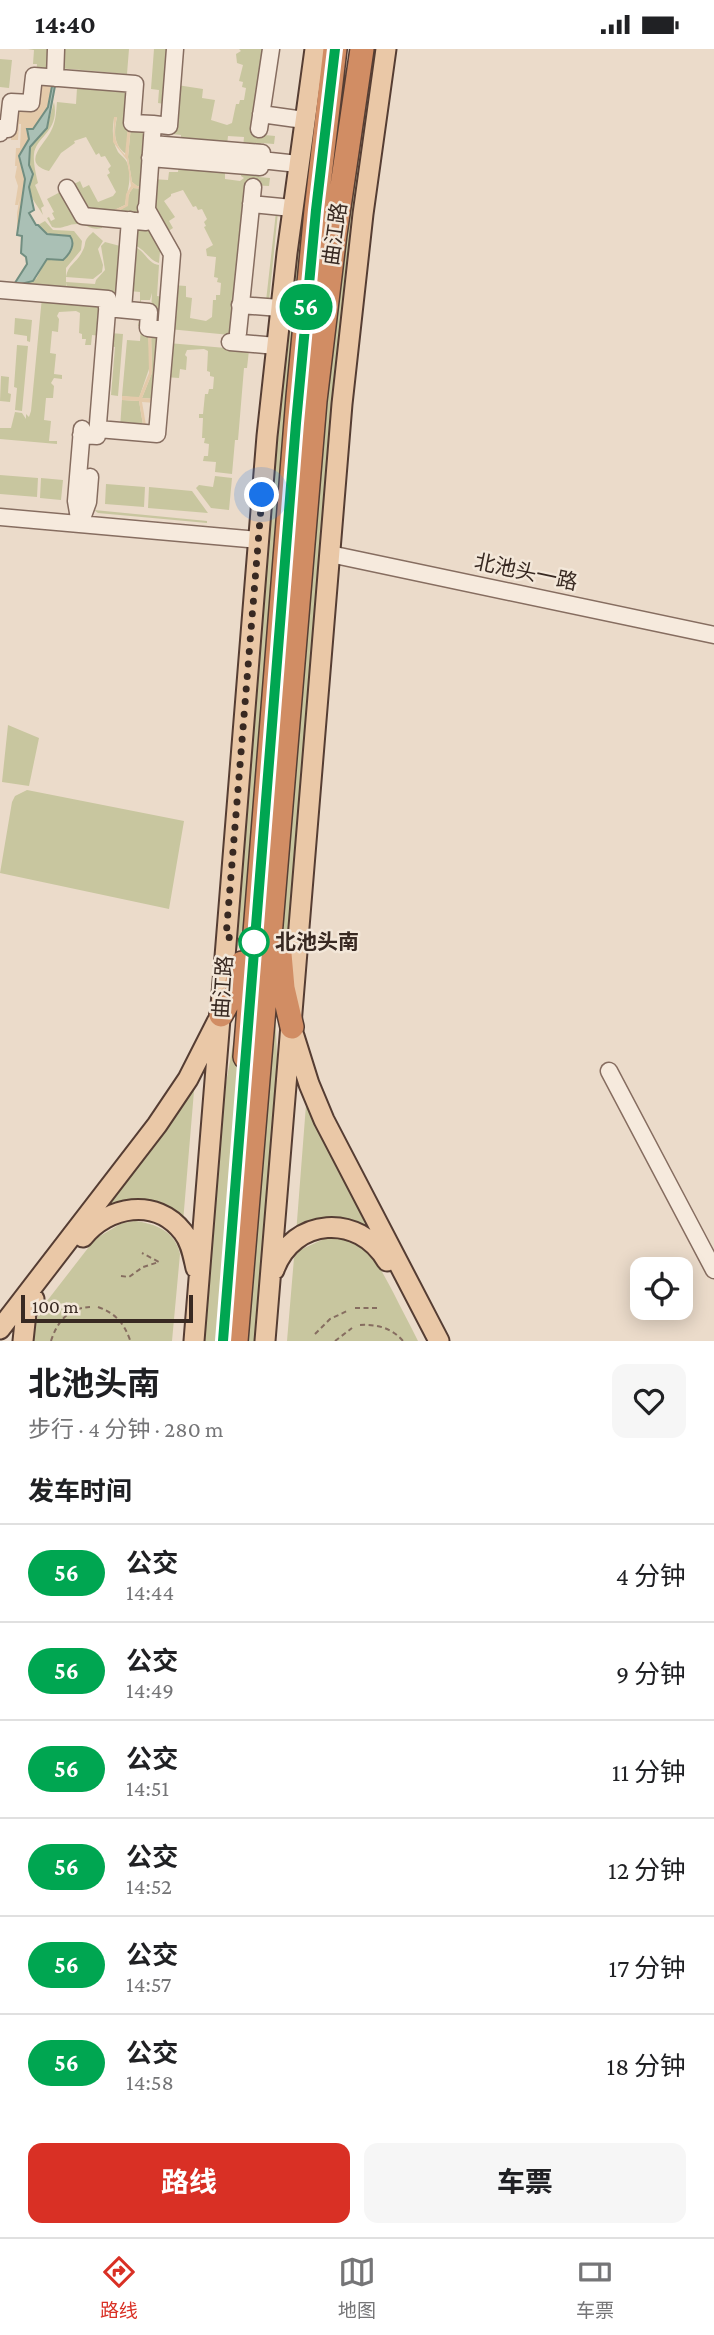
<!DOCTYPE html>
<html lang="zh">
<head>
<meta charset="utf-8">
<style>
	:root { --surface:#fff; --page:#f6f6f6; --text:#202124; --muted:#757577; --line:#e0e0e0; --accent:#d93025 }
	body { margin:0; font-family:"Crimson Pro","Noto Sans SC",serif; background:var(--page); color:var(--text); height:100vh; display:flex; flex-direction:column; font-size:26px; white-space:nowrap }
	* { box-sizing:border-box; margin:0 }
	p { font-size:23px; color:var(--muted) }
	.icon { flex:none; width:38px; height:38px; fill:none; stroke:currentColor; stroke-width:2; stroke-linecap:round; stroke-linejoin:round }
	.map { position:relative; height:1292px; overflow:hidden }
	.sheet { display:flex; flex-direction:column; background:var(--surface); flex:1 }
	.sheet>* { flex:none }
	.badge { padding:0 14px; border-radius:23px; font-size:24px; line-height:46px }
	.tools { position:absolute; left:630px; top:1208px; display:grid; gap:14px }
	.tools a { display:grid; place-items:center; width:63px; height:63px; border-radius:14px; background:var(--surface); box-shadow:0 4px 18px #0003; font-size:35px }
	.scale { position:absolute; left:21px; bottom:18px; width:172px; box-sizing:border-box; padding-left:7px; border:4px solid #382922; border-top:0; font-size:19px; line-height:24px; white-space:nowrap; color:#382922; -webkit-text-stroke:5px #f3e7d9; paint-order:stroke }
	.you { position:absolute; width:35px; height:35px; margin:-18px; border:5px solid #fff; border-radius:50%; background:#1a73e8; box-shadow:0 0 0 10px #1a73e833 }
	.map>.badge { position:absolute; translate:-50% -50%; box-shadow:0 0 0 4px #fff }
	h2 { padding:0 28px; font-size:26px; line-height:63px }
	.round { display:grid; place-items:center; flex:none; width:74px; height:74px; border-radius:14px; background:var(--page) }
	.head { display:flex; align-items:center; justify-content:space-between; height:119px; padding:0 28px }
	h1 { font-size:33px; font-weight:700; line-height:52px }
	.action { display:flex; gap:14px; margin-top:auto; padding:14px 28px }
	.action a { flex:1; height:80px; border-radius:14px; background:var(--accent); color:#fff; font-size:28px; font-weight:700; line-height:80px; text-align:center }
	.action a+a { background:var(--page); color:var(--text) }
	ul { padding:0; list-style:none }
	li { display:flex; align-items:center; gap:21px; height:98px; padding:0 28px; border-top:2px solid var(--line) }
	li div { flex:1 }
	li b { display:block; font-size:26px }
	li em { font-style:normal }
	li .badge { min-width:77px; font-weight:700; text-align:center }
	.status { display:flex; justify-content:space-between; align-items:center; height:49px; padding:0 35px; background:var(--surface); direction:ltr }
	.status svg { height:19px; fill:currentColor }
	.menu { display:flex; justify-content:space-around; align-items:center; height:98px; border-top:2px solid var(--line); background:var(--surface); font-size:19px; color:var(--muted) }
	.menu a { display:grid; justify-items:center; gap:4px }
	.menu .active { color:var(--accent) }
	.map>svg:first-child { display:block }
</style>
</head>
<body>
<div class="status"><b>14:40</b><svg viewBox="0 0 49 12"><path d="M0 12V9h3v3zM5 12V6h3v6zM10 12V3h3v9zM15 12V0h3v12zM26 1h20v11H26zM47 4h2v5h-2z"/></svg></div>
<div class="map">
<svg width="714" height="1292" viewBox="0 0 714 1292">
	<rect width="100%" height="100%" fill="#ebdbca"/>
	<path fill="#c8c69f" d="M28,0H54L53,26L36,25L37,15H33L34,1Z
		M58,0H129L127,25L58,19Z
		M154,0H173L164,55L158,54L159,41L151,40Z
		M239,0H266L254,85L275,87L274,95L261,94L260,101L243,98L244,88L228,87L227,96L181,94V86L172,85L177,36L203,40L202,49L215,51L211,71L227,76L232,74L236,55H239L240,51H244L246,39L242,38L243,33L239,32L243,16L237,14L236,5L241,2Z
		M322,3L250,853L237,901L234,903L275,366Z
		M0,10L12,11L9,39L0,38Z
		M372,27L290,904H283L281,872L321,375L366,40Z
		M77,39L131,44L126,105C113,96 114,83 117,68L114,69C112,80 112,92 118,103C122,108 127,110 128,117C132,131 127,142 125,156L110,163L88,164L72,136L80,132L83,139L89,136L98,153L113,147L116,143L107,126L110,124L108,120L111,117L105,107L101,108L99,104L96,106L86,88L74,92L75,94L61,104L49,122C20,114 45,95 51,82C56,73 56,63 57,53L76,55Z
		M54,53C60,83 36,87 34,105C33,113 36,126 38,134L35,136L44,157L41,159L43,166L32,149L29,138L33,127L29,116L30,98L47,79Z
		M131,77L150,78L144,138L137,137L132,133L128,108Z
		M179,115L225,121V130L240,132L244,129L241,127V122H259V128L270,129L269,137L247,136L230,286L169,280L172,236L186,237V248L192,249L190,269L206,272L212,268L213,251H216V246H220L221,234L217,233L218,229L214,228L216,208L207,207L206,200L213,196L204,178L206,177L204,173L207,170L202,160L198,161L196,157L193,158L183,141L171,145V147L164,152L175,168L169,172L173,179L164,185L149,159L152,130L168,131L169,123H178Z
		M133,139L144,140L141,169L111,166L125,158L130,143Z
		M64,141L102,171V179C91,182 87,175 77,175C67,175 63,181 52,178L47,169L49,168L51,172L55,170L52,164L54,163L47,150Z
		M276,163H278L269,252H266Z
		M45,172L53,181L74,182L82,192L81,201L66,219V241H67L66,233L95,235L96,231L105,221L101,197L105,193L120,197L121,255L20,235L36,230L47,210L63,211L72,198L73,191L70,187C56,183 47,190 38,176Z
		M132,174L148,175L161,191L159,214C148,211 145,198 130,195Z
		M93,183L103,192L98,200L103,216L102,223L93,230L66,228C68,215 77,214 82,203C88,193 81,194 93,183Z
		M135,198C145,202 148,215 159,216L157,247L165,248L163,276L153,275L151,265L152,244L150,251H141L140,257V243L129,242Z
		M42,248L104,253L101,287L92,286L91,296H85L86,290H82V285L79,284L80,264L76,262L59,263L57,267L59,270L58,283L52,282L50,304L56,305L54,325L62,326V330L54,329L51,334L54,337L53,349H46L44,371L51,372L49,392H57V395L0,390V379H11L15,363L22,364L26,370V365L29,368L31,362Z
		M15,269L32,271L30,293L27,292V287L14,285Z
		M139,272H143L148,282L150,317L139,349L122,347L127,291L140,292L141,278L138,277Z
		M151,282L162,283L157,350L142,349L152,324Z
		M110,284L123,285L118,347L111,346L115,298L109,297Z
		M168,294L249,301L247,319H244L238,391H235L232,425L215,423L216,413L203,412L204,407H208L209,395L204,394L205,389H202L203,369H199V365H203L205,345H208L209,340H213L214,328L210,327V323L207,322L208,302L204,300L187,301L185,306L187,308L186,321L180,320L179,329L165,328Z
		M17,296L28,297L22,362L15,361L17,339L14,338Z
		M1,327L9,328L8,344L11,345L10,353L0,352Z
		M122,351L139,352L144,382L120,379Z
		M0,426L38,429L37,448L0,445Z
		M215,427L232,429L229,461L211,459L196,439L199,436L213,438Z
		M41,429L63,431L61,451L40,449Z
		M106,435L145,438L144,458L105,455Z
		M149,438L192,442L208,464L148,459Z
		M94,461L207,472V474L98,464Z
		M8,676L39,689L29,737L2,733Z
		M27,741L184,772L169,860L0,824L12,753L15,747Z
		M241,952H245L216,1292H203L222,1056Z
		M275,956L278,1034L256,1292H243Z
		M195,1030L183,1173L167,1162L92,1170Z
		M307,1043L380,1189L296,1185Z
		M135,1172C156,1175 175,1182 180,1205L172,1292H33V1280L40,1261L95,1190L122,1174Z
		M326,1189C365,1187 377,1213 393,1243C401,1259 410,1276 418,1292H287L294,1209L300,1201Z"/>
	<path fill="#e4caaa" d="M35,36L52,37L48,58L33,80L26,81L29,91L20,105L25,130L17,186V164L20,148L18,156H15L18,137L15,128L17,117H15L16,99H20L21,75H19L18,91H11L13,56Z
		M114,68H117C113,83 114,95 125,106L128,76L131,77L128,108L132,133L137,137L144,138V140L133,139L129,145L128,157L111,166L110,163L125,156L126,145L131,137L127,111L113,93Z
		M148,282H151L152,324L142,349L157,350L156,354L142,353L147,382H144L139,352L122,351V347L139,348L149,324Z"/>
	<path fill="#aac0b5" stroke="#718e81" stroke-width="2" d="M52,37H55L47,79L30,98L29,116L33,125L29,138L34,161L29,164L36,176H38L47,185L70,187C76,195 70,205 63,211L47,210L33,232L13,237L27,215L26,208L21,204L22,187L17,186L25,130L19,107L29,90L27,80H33L48,58Z"/>
	<g fill="none" stroke-linecap="round" stroke-linejoin="round">
		<defs>
			<path id="minor" d="M55,29L56,0
				M261,65L304,71
				M153,75L169,77L175,0
				M259,80L271,0
				M0,84V79L8,80L11,53L31,54L34,27L135,35L132,74L153,75L146,173L83,167L67,139
				M150,109L260,118L262,104L152,95
				M261,111L298,115
				M251,155L292,159
				M146,159L172,205L166,281
				M0,241L108,250L97,387L81,386
				M240,256L280,259
				M123,260L130,171
				M238,284L253,138
				M230,293L276,297
				M98,380L157,385L166,281L148,279L149,263L107,259
				M0,468L258,491
				M80,475L76,452L82,380
				M80,475L88,453L90,428
				M330,505L714,586
				M609,1022L714,1221"/>
			<path id="major" d="M294,987L309,1035L324,1071L439,1292
				M83,1188C108,1157 156,1148 183,1183C191,1193 193,1206 196,1219
				M274,1221C293,1168 359,1164 387,1212
				M0,1280L157,1076L188,1030L217,973
				M23,1292L26,1264L34,1250
				M194,1292L267,387L287,204L315,0
				M265,1292L342,355L363,165L386,0"/>
			<path id="highway" d="M280,905L283,939L292,978
				M221,966L235,941L242,914
				M245,1008L298,348L316,161L335,0
				M236,1292L315,352L335,185L362,0"/>
		</defs>
		<use href="#minor" stroke="#866d60" stroke-width="19"/>
		<use href="#major" stroke="#553d33" stroke-width="23"/>
		<use href="#highway" stroke="#553d33" stroke-width="26"/>
		<path stroke="#866d60" stroke-width="2" stroke-dasharray="5 3.5" stroke-linecap="butt" d="M121,1227L129,1228L143,1218L159,1213L142,1204
			M98,1258C115,1264 124,1274 130,1291
			M355,1259H380
			M360,1276C377,1275 392,1279 403,1292
			M315,1285L330,1270L347,1262
			M51,1292C57,1273 68,1259 90,1258
			M335,1292L352,1279"/>
		<use href="#minor" stroke="#f6eadd" stroke-width="16"/>
		<use href="#major" stroke="#eac8a7" stroke-width="19"/>
		<use href="#highway" stroke="#d18d64" stroke-width="23"/>
	</g>
	<g fill="none" stroke-linecap="round" stroke-linejoin="round">
		<defs>
			<path id="line" d="M223,1292L296,374L316,161L335,0"/>
		</defs>
		<use href="#line" stroke="#fff" stroke-width="16"/>
		<use href="#line" stroke="#00a651" stroke-width="10"/>
		<path stroke="#382922" stroke-width="7" stroke-dasharray="0 12.6" d="M254,893L226,888L262,446"/>
	</g>
	<circle fill="#fff" stroke="#00a651" stroke-width="3.5" cx="254" cy="893" r="14"/>
	<g text-anchor="middle" stroke-width="5" stroke-linejoin="round" paint-order="stroke">
		<g font-size="21" fill="#382922" stroke="#f3e7d9">
			<text transform="translate(335 185) rotate(-82)" y="7">曲江路</text>
			<text transform="translate(526 523) rotate(12)" y="7">北池头一路</text>
			<text transform="translate(223 938) rotate(-86)" y="7">曲江路</text>
		</g>
		<g font-size="21" font-weight="bold" fill="#382922" stroke="#f3e7d9" text-anchor="start">
			<text x="275" y="900">北池头南</text>
		</g>
	</g>
</svg>
<div class="tools">
<a><svg class="icon" aria-label="locate" viewBox="0 0 24 24"><circle cx="12" cy="12" r="6"/><path d="M12 2v4M12 18v4M2 12h4M18 12h4"/></svg></a>
</div>
<div class="scale">100 m</div>
<div class="you" style="left:262px;top:446px"></div>
<b class="badge" style="left:306px;top:258px;background:#00a651;color:#fff">56</b>
</div>
<section class="sheet">
<div class="head"><div><h1>北池头南</h1><p>步行 · 4 分钟 · 280 m</p></div><a class="round"><svg class="icon" aria-label="heart" viewBox="0 0 24 24"><path d="M12 20l-8-8c-3-5 5-10 8-4 3-6 11-1 8 4z"/></svg></a></div>
<h2>发车时间</h2>
<ul>
<li><span class="badge" style="background:#00a651;color:#fff">56</span><div><b>公交</b><p>14:44</p></div><em>4 分钟</em></li>
<li><span class="badge" style="background:#00a651;color:#fff">56</span><div><b>公交</b><p>14:49</p></div><em>9 分钟</em></li>
<li><span class="badge" style="background:#00a651;color:#fff">56</span><div><b>公交</b><p>14:51</p></div><em>11 分钟</em></li>
<li><span class="badge" style="background:#00a651;color:#fff">56</span><div><b>公交</b><p>14:52</p></div><em>12 分钟</em></li>
<li><span class="badge" style="background:#00a651;color:#fff">56</span><div><b>公交</b><p>14:57</p></div><em>17 分钟</em></li>
<li><span class="badge" style="background:#00a651;color:#fff">56</span><div><b>公交</b><p>14:58</p></div><em>18 分钟</em></li>
</ul>
<div class="action"><a>路线</a><a>车票</a></div>
</section>
<nav class="menu">
<a class="active"><svg class="icon" aria-label="directions" viewBox="0 0 24 24"><path d="M12 3l9 9-9 9-9-9zM9 14v-3h6M13 9l2 2-2 2"/></svg>路线</a>
<a><svg class="icon" aria-label="map" viewBox="0 0 24 24"><path d="M3 6l6-2 6 2 6-2v14l-6 2-6-2-6 2zM9 4v14M15 6v14"/></svg>地图</a>
<a><svg class="icon" aria-label="tickets" viewBox="0 0 24 24"><path d="M3 7h18v10H3zM15 7v10"/></svg>车票</a>
</nav>
</body>
</html>
